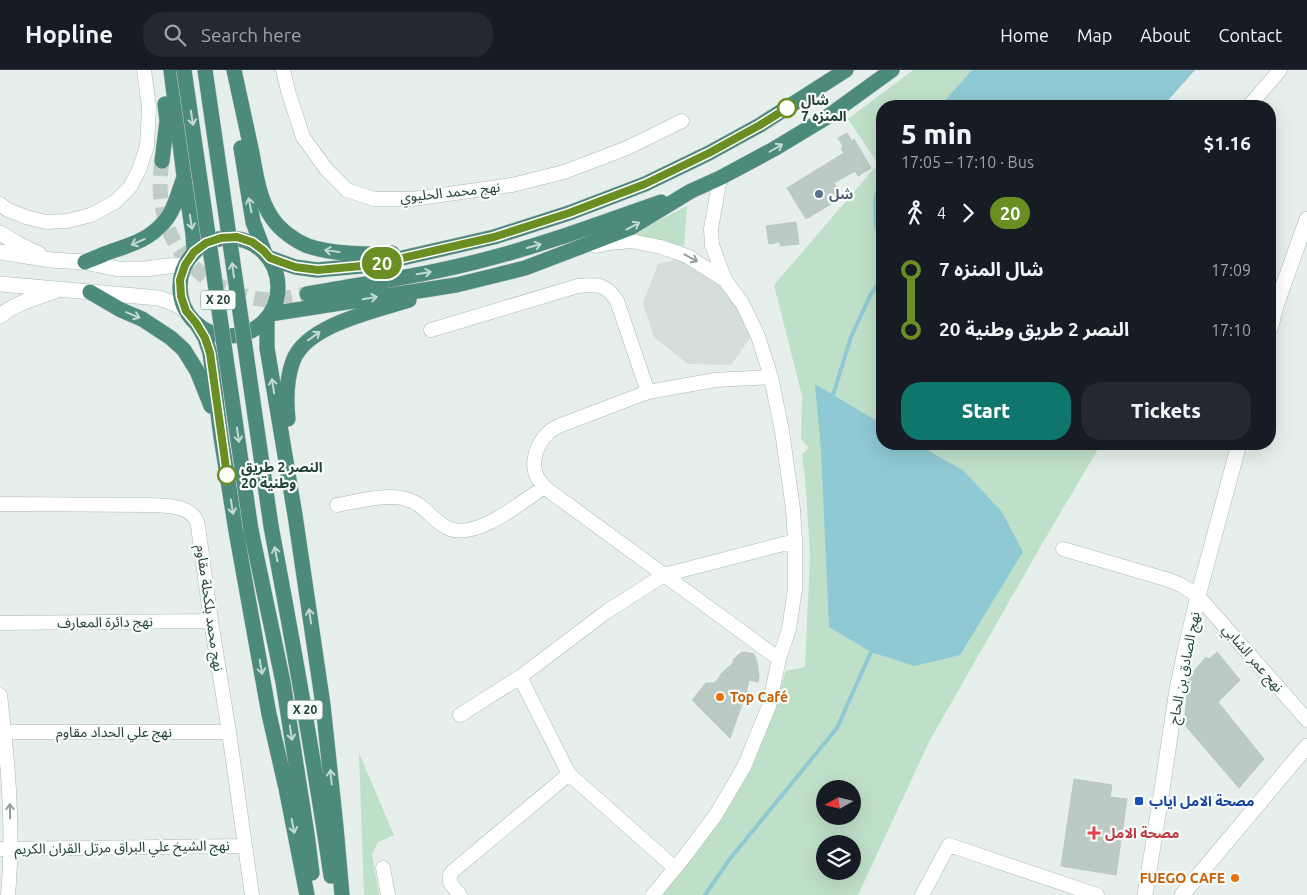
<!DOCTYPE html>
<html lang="en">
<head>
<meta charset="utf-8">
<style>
	:root { --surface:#171b24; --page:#242831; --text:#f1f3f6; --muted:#9ea1a6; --line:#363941; --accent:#0f766e }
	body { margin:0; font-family:Ubuntu,"Noto Sans Arabic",sans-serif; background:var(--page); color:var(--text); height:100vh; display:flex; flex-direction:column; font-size:19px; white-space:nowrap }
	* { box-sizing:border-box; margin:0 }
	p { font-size:16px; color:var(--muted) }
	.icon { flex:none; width:28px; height:28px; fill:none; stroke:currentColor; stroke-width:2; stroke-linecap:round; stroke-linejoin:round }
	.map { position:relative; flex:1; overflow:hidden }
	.panel { position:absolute; left:876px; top:30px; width:400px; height:350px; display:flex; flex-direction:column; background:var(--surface); border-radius:20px; box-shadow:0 5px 20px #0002 }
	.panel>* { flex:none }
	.badge { padding:0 10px; border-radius:16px; font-size:18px; line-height:32px }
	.needle { width:32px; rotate:262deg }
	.tools { position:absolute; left:816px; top:710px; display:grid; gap:10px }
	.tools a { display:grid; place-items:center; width:45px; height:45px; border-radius:50%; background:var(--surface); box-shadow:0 5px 20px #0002; font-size:25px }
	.map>.badge { position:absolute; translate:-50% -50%; box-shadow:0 0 0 2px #fff }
	.legs { display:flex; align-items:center; gap:8px; height:55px; padding:0 25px; font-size:16px }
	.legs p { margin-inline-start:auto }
	.summary { display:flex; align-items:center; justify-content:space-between; height:85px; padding:0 25px }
	h1 { font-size:28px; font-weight:800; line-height:38px }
	.action { display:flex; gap:10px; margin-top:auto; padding:10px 25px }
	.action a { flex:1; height:58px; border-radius:20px; background:var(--accent); color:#fff; font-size:20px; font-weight:800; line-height:58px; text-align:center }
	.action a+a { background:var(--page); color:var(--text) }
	ul { padding:0 25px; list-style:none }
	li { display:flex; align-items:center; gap:18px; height:60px; font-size:19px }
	li i { display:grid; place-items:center; width:8px; height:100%; margin:0 6px; background:currentColor }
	li i::after { content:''; width:12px; height:12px; margin:-6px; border:4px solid; border-radius:50%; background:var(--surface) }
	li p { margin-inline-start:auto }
	li:first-child i { background:linear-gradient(#0000 50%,currentColor 0) }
	li:last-child i { background:linear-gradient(currentColor 50%,#0000 0) }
	header { display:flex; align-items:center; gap:30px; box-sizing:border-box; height:70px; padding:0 25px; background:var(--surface); border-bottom:1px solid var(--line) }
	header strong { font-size:24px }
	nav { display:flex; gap:28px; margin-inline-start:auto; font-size:18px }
	.search { width:350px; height:45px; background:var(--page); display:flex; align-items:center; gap:12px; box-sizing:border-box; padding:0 18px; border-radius:20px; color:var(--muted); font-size:19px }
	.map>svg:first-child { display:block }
</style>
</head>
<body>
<header>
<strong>Hopline</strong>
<div class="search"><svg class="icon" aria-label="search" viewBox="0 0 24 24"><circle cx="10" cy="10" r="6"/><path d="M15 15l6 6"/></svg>Search here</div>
<nav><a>Home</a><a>Map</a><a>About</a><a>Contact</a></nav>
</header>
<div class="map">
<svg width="1307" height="825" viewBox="0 0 1307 825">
	<rect width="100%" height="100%" fill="#e6efeb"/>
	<path fill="#d4dfda" d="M681,188L710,206L735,231L750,268L731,295L688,294L654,267L643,233L658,194Z"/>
	<path fill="#bfe0c8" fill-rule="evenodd" d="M913,0H972L940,36H882V102L880,104L874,157L882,175V374H1101L1042,474L929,672L858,825H660L770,647L786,601L805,597L810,485L806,419L802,384L809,378L801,369L802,326L774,215L878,94L848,49ZM825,719H852V746H825ZM825,774H852V801H825Z
		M687,136L684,176L632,164Z
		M359,683L394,765L378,772L372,784L379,825H364Z"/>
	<path fill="#8ec9d4" d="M972,0H1195L1163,36H940Z
		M882,102V175L874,157L873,131L880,104Z
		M815,314L882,354V374H917L964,401L1002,442L1023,482L960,585L914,596L871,582L829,557L821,380Z"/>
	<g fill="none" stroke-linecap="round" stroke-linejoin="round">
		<path stroke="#8ec9d4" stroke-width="4" d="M833,325L851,267L870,226L882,208
			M705,825L729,790L837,658L871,582"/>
	</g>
	<path fill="#bbcac4" stroke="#b8c9c2" d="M847,63L852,71L854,69L871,98L858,106L855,101L834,113L843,127L806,149L787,118L844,83L841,78L843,76L838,68Z
		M796,152L799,174L780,176V172L769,174L766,156Z
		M743,582L754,584L757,592L759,607L758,612L749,610L746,624L730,668L692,630L706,613H714L719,608L721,604L733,593V590L739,584Z
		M1217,582L1240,610L1218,632L1264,689L1239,718L1184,654L1189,607L1206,587L1209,589Z
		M1074,709L1112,715L1110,727L1127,729L1116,805L1061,796Z"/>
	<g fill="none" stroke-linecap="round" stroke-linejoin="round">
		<path stroke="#bfccc8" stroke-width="15" stroke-dasharray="15 8" stroke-linecap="butt" d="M162,91C153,146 176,197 228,220C241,226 258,230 273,230C284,229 296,226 307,224"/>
		<defs>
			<path id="minor" d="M283,0L288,21L303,67L326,99L347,120L374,129H413L512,115L564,102L627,78L682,51
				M1249,36L1280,0
				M0,134L8,140L26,147L46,152L67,151L91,145L115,132L130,117L139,100L147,76L149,37L144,0
				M596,176L609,173L631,171L661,177L687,186L725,210
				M431,260L578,216C598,214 606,214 617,231L648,322
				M771,307L715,310L648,322L561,355C557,357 552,359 548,363C537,374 530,392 537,407C539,410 542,413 544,417L779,589
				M0,434L151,435C165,436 186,435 195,448C197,450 197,453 198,456L211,551L229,662L252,825
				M337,435C355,432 385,424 402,428C425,433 428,447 446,457C473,473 522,432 544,417
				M1063,479L1169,510L1181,515L1198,526L1307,650
				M0,553L211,551
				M520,607L569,704L675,798
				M0,625C8,691 14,758 8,825
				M460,645L520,607L606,542L664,505L795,471
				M0,662H229
				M0,779L244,776
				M383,798L388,825
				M460,825L450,813V805L453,801L569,704
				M653,825L684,787L715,746L744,697L769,636L779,589L789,559L795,519V471L793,439L782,361L771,307L758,266L742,233L725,210L712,175L711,159L720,108
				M922,825L949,775L1097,825"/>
			<path id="tertiary" d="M1270,259L1277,233L1307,149
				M1145,825L1161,726L1177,619L1185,581L1198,526L1239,374
				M1182,825L1307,676"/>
			<path id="secondary" d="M0,163L18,174L39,184
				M0,182L51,190L85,192L118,199H145L168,196L185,195
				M0,214L159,228L175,234L186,241
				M0,246C15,233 35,228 53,222"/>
			<path id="trunk" d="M171,0L184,106L193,164L194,182
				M234,0C240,28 246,55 252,83C256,105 259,129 272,148C280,160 295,171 308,176C331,184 368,185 392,183
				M241,78L253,152L264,181
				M162,91L167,51L165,34
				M180 217a49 49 0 1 1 98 0a49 49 0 1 1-98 0Z
				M270,188L295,197L317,200L372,195L494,167L569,143L645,114L709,83L760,55L846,0
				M85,192C92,189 100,186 107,183C129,175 148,171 164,152C174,141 178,124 183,110
				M90,222L121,240L142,249L171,268L184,280L197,301L211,336
				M307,224C367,213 428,205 487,189C546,174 604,152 661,132
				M270,244L456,215L489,207L525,198L630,158L691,121L720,108L774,79L827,47L892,0
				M267,249V278L295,445L323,635L336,757L342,825
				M196,253L205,268L210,283L221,367L236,461L269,644L286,718L307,825
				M288,349C286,330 286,310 293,291C306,255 375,241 409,230
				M271,456C293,573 314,688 331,806
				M251,460L283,612L307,764L312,803"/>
		</defs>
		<use href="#minor" stroke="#a8b8b2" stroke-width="15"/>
		<use href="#tertiary" stroke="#a8b8b2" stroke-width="16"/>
		<use href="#secondary" stroke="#a4bbb3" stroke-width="16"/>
		<use href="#trunk" stroke="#c2cac8" stroke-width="16"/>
		<use href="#minor" stroke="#fff" stroke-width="14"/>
		<use href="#tertiary" stroke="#fff" stroke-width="15"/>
		<use href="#secondary" stroke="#fff" stroke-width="15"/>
		<use href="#trunk" stroke="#4c8a7c" stroke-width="15"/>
		<defs>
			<path id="trunk-bridge" d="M184,0L251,460
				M205,0L271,456"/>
		</defs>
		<use href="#trunk-bridge" stroke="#c2cac8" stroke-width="16" stroke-linecap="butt"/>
		<use href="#trunk-bridge" stroke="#4c8a7c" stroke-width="15"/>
	</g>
	<defs><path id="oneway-shaft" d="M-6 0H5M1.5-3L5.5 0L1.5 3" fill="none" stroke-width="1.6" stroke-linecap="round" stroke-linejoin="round" transform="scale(1.25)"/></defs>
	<g stroke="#c4d9d4">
		<use href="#oneway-shaft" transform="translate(192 48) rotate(81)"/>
		<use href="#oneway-shaft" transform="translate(776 78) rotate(-30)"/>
		<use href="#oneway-shaft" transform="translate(250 135) rotate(-101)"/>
		<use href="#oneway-shaft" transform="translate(191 152) rotate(81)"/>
		<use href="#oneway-shaft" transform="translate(633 156) rotate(-28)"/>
		<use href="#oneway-shaft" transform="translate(138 172) rotate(156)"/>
		<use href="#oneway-shaft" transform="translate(534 176) rotate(-16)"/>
		<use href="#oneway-shaft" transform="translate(332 181) rotate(-172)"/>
		<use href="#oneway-shaft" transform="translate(233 200) rotate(-98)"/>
		<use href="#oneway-shaft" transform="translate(424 203) rotate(-10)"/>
		<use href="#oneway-shaft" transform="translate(370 228) rotate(-9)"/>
		<use href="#oneway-shaft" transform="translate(133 245) rotate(22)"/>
		<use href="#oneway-shaft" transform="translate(314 266) rotate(-36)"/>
		<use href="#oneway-shaft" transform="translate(273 316) rotate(-99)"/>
		<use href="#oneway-shaft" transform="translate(238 365) rotate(82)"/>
		<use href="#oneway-shaft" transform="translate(232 437) rotate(81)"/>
		<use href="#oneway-shaft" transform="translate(276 484) rotate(-101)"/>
		<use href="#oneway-shaft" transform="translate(310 546) rotate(-98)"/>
		<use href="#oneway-shaft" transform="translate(261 597) rotate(80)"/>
		<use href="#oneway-shaft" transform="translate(291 663) rotate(81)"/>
		<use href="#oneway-shaft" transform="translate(331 707) rotate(-96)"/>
		<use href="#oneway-shaft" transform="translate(293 756) rotate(79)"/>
	</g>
	<g stroke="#92a09c">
		<use href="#oneway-shaft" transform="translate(691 188) rotate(29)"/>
		<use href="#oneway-shaft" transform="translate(10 741) rotate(-91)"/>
	</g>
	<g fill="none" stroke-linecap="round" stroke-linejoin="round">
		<defs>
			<path id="line-1" d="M227,405L210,283L205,268L196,253L186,241L181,226L180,210L185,195L194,182L206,173L221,168L237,167L252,172L264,181L270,188L295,197L318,200L372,195L494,167L569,143L645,114L709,83L760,55L787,38"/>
		</defs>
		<use href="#line-1" stroke="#fff" stroke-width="11"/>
		<use href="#line-1" stroke="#6b8e23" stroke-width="8"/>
	</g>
	<g fill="#fff" stroke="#6b8e23" stroke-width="2.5">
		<circle cx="787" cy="38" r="9"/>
		<circle cx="227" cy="405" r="9"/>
	</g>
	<circle fill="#5c6f8a" stroke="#f7fbf9" stroke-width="2" cx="819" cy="124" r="5"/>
	<g fill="#e8710a" stroke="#f7fbf9" stroke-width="2">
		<circle cx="720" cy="627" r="5"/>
		<circle cx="1235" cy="808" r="5"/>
	</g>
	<rect fill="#1a4fb4" stroke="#f7fbf9" stroke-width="2" x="1134" y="726" width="10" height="10" rx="2.5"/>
	<path fill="#e0444e" stroke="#f7fbf9" stroke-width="2" d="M1091.5 755.5h5v5h5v5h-5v5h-5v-5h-5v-5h5z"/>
	<g text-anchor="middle" stroke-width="4.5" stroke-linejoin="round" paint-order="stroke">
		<g fill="#f7fbf9" stroke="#637a73" stroke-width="1">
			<rect x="200.5" y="220.5" width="35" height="19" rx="4"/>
			<rect x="287.5" y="630.5" width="35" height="19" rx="4"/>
		</g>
		<g font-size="12" font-weight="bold" fill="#24423a">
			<text x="218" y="234">X 20</text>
			<text x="305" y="644">X 20</text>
		</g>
		<g font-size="14" font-weight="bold" fill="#24423a" stroke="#f7fbf9" text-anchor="start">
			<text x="801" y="35">شال<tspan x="801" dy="16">المنزه 7</tspan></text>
			<text x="241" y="402">النصر 2 طريق<tspan x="241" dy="16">وطنية 20</tspan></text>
		</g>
		<g font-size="14" fill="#24423a" stroke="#f7fbf9">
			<text transform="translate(450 122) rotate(-6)" y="5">نهج محمد الحليوي</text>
			<text transform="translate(210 538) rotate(82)" y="5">نهج محمد بلكحلة مقاوم</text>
			<text transform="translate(105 552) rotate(-1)" y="5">نهج دائرة المعارف</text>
			<text transform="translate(1253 588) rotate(49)" y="5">نهج عمر الشابي</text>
			<text transform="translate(1184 598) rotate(-79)" y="5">نهج الصادق بن الحاج</text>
			<text x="114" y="667">نهج علي الحداد مقاوم</text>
			<text transform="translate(122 777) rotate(-1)" y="5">نهج الشيخ علي البراق مرتل القران الكريم</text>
		</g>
		<g font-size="14" font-weight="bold" fill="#4e5e75" stroke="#f7fbf9" text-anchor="start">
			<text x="829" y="129">شل</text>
		</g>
		<g font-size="14" font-weight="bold" fill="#c56008" stroke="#f7fbf9" text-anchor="start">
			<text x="730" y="632">Top Café</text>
			<text x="1225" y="813" text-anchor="end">FUEGO CAFE</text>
		</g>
		<g font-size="14" font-weight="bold" fill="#164399" stroke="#f7fbf9" text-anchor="start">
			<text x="1149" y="736">مصحة الامل اياب</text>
		</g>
		<g font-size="14" font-weight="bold" fill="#be3a42" stroke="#f7fbf9" text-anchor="start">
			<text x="1105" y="768">مصحة الامل</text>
		</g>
	</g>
</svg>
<div class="tools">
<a><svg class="needle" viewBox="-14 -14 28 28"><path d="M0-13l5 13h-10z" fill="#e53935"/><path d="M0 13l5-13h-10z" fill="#9ea1a6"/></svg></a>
<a><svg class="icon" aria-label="layers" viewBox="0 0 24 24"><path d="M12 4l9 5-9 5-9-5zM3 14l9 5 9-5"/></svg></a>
</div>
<b class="badge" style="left:382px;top:193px;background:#6b8e23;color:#fff">20</b>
<section class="panel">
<div class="summary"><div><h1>5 min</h1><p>17:05 – 17:10 · Bus</p></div><b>$1.16</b></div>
<div class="legs"><svg class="icon" aria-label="walk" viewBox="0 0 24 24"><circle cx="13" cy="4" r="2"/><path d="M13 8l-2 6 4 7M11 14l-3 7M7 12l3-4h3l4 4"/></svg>4<svg class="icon" aria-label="forward" viewBox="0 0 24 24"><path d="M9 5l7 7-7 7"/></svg><b class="badge" style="background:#6b8e23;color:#fff">20</b></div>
<ul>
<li><i style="color:#6b8e23"></i><b>شال المنزه 7</b><p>17:09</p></li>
<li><i style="color:#6b8e23"></i><b>النصر 2 طريق وطنية 20</b><p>17:10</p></li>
</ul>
<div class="action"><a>Start</a><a>Tickets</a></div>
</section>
</div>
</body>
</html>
